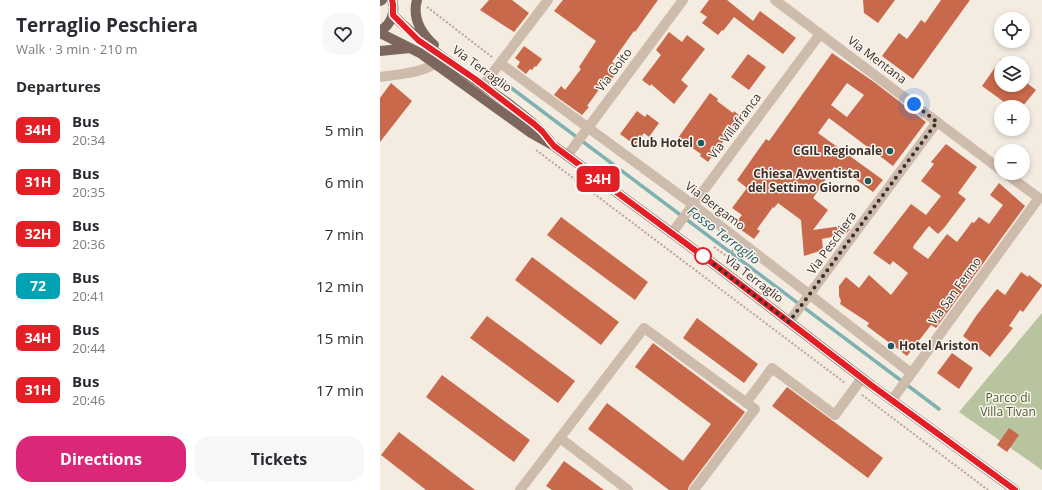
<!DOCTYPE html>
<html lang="en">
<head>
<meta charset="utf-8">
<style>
	:root { --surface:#fff; --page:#f7f7f7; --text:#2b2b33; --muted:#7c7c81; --accent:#db2777 }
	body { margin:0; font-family:"Open Sans",sans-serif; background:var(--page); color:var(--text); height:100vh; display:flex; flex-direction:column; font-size:15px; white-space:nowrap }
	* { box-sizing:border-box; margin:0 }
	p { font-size:13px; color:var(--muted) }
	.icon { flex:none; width:22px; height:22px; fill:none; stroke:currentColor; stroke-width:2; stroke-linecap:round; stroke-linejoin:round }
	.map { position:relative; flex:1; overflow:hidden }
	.details { display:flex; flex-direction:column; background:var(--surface); width:380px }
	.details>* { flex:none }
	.badge { padding:0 8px; border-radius:6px; font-size:14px; line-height:26px }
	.buttons { position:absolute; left:614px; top:12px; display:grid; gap:8px }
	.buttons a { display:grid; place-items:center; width:36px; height:36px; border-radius:50%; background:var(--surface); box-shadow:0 2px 6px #0003; font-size:20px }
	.you { position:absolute; width:20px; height:20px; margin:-10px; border:3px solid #fff; border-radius:50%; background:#1a73e8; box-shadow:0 0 0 6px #1a73e833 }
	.map>.badge { position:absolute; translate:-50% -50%; box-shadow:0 0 0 2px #fff }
	h2 { padding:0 16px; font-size:15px; line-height:36px }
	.round { display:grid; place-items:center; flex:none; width:42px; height:42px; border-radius:16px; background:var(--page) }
	.headline { display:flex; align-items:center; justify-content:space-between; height:68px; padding:0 16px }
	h1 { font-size:19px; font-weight:700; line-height:30px }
	.cta { display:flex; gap:8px; margin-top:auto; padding:8px 16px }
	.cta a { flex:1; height:46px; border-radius:16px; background:var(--accent); color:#fff; font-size:16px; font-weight:700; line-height:46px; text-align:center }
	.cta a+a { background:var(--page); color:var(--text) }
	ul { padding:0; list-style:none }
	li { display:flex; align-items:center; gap:12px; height:52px; padding:0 16px }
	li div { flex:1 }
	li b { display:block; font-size:15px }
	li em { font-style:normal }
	li .badge { min-width:44px; font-weight:700; text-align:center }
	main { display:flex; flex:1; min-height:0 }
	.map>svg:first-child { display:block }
</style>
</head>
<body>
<main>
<section class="details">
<div class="headline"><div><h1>Terraglio Peschiera</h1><p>Walk · 3 min · 210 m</p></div><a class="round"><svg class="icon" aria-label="heart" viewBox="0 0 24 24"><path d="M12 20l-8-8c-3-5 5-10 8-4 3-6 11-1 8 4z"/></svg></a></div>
<h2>Departures</h2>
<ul>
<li><span class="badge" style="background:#e31e24;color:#fff">34H</span><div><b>Bus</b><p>20:34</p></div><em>5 min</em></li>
<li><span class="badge" style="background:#e31e24;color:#fff">31H</span><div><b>Bus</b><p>20:35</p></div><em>6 min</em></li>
<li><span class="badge" style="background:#e31e24;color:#fff">32H</span><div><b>Bus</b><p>20:36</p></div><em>7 min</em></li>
<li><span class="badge" style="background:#00a3b4;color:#fff">72</span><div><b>Bus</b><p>20:41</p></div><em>12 min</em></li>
<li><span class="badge" style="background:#e31e24;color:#fff">34H</span><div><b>Bus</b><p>20:44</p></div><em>15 min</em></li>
<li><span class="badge" style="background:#e31e24;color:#fff">31H</span><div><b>Bus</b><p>20:46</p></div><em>17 min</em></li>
</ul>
<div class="cta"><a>Directions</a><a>Tickets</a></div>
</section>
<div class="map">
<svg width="662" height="490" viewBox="0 0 662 490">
	<rect width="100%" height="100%" fill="#f4ebe1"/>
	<path fill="#b8c4a0" d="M662,313V470L579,412Z"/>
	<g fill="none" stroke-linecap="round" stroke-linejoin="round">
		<path stroke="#7fb0b2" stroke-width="3.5" d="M118,78L559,409"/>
	</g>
	<path fill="#c8694b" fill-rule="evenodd" d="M109,0H132L149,13L134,32L100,10Z
		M183,0H278L255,32L254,31L232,62L240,67L227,86L223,84L207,106L209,107L202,115L174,95L181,86L185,90L201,69L199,67L216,41L174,11Z
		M329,0H347L373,21L380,11L416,38L403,54L354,17L343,31L342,30L338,35L322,23L327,17L320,12Z
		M483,0H515L498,23L484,13Z
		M561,0H590L533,79L502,56L519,33L527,39L541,20L545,23Z
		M289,32L302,42L307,35L325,49L301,80L308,86L294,104L271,84L270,86L262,80L281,55L276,50Z
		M144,46L162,59L156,67L155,66L152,70L150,69L146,74L137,67L140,62L135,58Z
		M452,53L494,82L546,122L513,166L449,118L438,133L503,180L493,192L471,176L469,179L454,167L433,198L448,210L433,230L469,225L470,229L466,234L442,239L443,250L424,256L421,220L398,203L394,208L393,207L377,229L380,231L374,239L354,225L362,215L352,208L367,188L357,180L386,139L389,141ZM467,83L484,95L467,117L451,105Z
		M368,54L386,67L369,90L351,77Z
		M621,59V85H643V80L656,90L642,107H631L602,86Z
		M11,83L32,101L0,142V98Z
		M330,93L338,99L337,101L353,113L354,111L362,118L348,136H347L328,162L320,156L321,154L298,138Z
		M257,111L265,117L267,114L279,123L269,137L264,133L255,145L240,134Z
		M566,144L597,167L578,193L586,199L564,228L558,234L549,226L534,245L533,248L548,259L567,234L577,242L592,222L594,223L599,217L609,224L623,205L610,195L619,183L645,206L556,328L551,325L527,356L487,326L489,323L460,304L461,301L459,296V286L466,277L479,288L489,275L511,295L528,273L513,261L510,265L493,253L531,204L546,215L561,196L541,181L554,164L551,162Z
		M181,217L268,282L255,300L167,235Z
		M152,257L239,322L221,345L135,280Z
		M641,272L648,277L649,275L662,285V286L643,312L640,310L629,326L633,328L610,357L583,336L596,316L617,289L625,295Z
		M107,316L195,381L178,403L90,338Z
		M317,318L378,364L364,383L303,338Z
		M273,343L365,412L309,486L308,490H289L208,429L227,403L303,461L331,424L255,367Z
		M572,353L593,368L579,389L557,373Z
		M62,375L150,440L134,462L46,397Z
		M407,387L503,458L488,478L392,406Z
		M629,428L639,435L627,452L617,445Z
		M19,432L95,490H46L1,455Z
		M184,461L224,490H172L166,486Z"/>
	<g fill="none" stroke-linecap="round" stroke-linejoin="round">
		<path stroke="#b9a596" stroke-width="2" stroke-dasharray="2 2" stroke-linecap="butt" d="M47,7L112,57
			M156,150L465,383
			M334,247L348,257L354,249
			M482,395L608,490"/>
		<path stroke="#cdbbac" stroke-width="10" d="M395,0L621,170
			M120,63L312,204L531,373
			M0,77C19,74 39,74 56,63
			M98,92L168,0
			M187,156L303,0
			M292,233L440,34
			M409,322L557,122
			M512,400L659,198L625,173
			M366,403L392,368L455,415L482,378
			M180,438L248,490
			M140,490L264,328L375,409L314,490"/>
		<path stroke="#7d675c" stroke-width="10" d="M37,0C32,18 41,33 54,45
			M0,1L2,0
			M13,15C47,50 90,75 129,104C144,116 160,127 171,143
			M0,31C11,25 16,12 12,0
			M0,33L40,53L151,133L174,146L339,268L491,385L635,490
			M0,51L30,48"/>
	</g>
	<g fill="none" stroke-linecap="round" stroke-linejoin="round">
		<defs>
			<path id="line" d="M12,0L13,4V15L38,40L95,79L154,124L162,131L174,146L339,268L491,385L635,490"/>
		</defs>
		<use href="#line" stroke="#fff" stroke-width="9"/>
		<use href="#line" stroke="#e31e24" stroke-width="6"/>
		<path stroke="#3b302b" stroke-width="4" stroke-dasharray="0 7.2" d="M323,256L409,322L557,122L534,104"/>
	</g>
	<g fill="#1f5a5e" stroke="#fbf5ee" stroke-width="1.5">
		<circle cx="321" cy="143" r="4"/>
		<circle cx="510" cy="151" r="4"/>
		<circle cx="488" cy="181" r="4"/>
		<circle cx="511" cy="346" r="4"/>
	</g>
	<circle fill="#fff" stroke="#e31e24" stroke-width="2" cx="323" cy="256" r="8"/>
	<g text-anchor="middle" stroke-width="3" stroke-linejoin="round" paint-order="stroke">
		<g font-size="12" fill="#3b302b" stroke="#fbf5ee">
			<text transform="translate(497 60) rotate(37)" y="4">Via Mentana</text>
			<text transform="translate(102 69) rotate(36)" y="4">Via Terraglio</text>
			<text transform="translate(234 70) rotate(-53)" y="4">Via Goito</text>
			<text transform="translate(355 126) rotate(-53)" y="4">Via Villafranca</text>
			<text transform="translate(335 206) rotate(37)" y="4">Via Bergamo</text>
			<text transform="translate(452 243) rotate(-54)" y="4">Via Peschiera</text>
			<text transform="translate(374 279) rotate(37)" y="4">Via Terraglio</text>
			<text transform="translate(575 291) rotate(-54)" y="4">Via San Fermo</text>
		</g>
		<g font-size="12" font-weight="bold" fill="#3b302b" stroke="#fbf5ee" text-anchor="end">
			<text x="313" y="147">Club Hotel</text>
			<text x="502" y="155">CGIL Regionale</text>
			<text x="480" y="178">Chiesa Avventista<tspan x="480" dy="14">del Settimo Giorno</tspan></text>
			<text x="519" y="350" text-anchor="start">Hotel Ariston</text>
		</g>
		<g font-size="12" fill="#4a5a2e" stroke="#fbf5ee">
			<text x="628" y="402">Parco di<tspan x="628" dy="14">Villa Tivan</tspan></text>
		</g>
		<g font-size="13" font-style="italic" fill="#1f5a5e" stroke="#fbf5ee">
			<text transform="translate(344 235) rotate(37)" y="5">Fosso Terraglio</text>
		</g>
	</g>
</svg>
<div class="buttons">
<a><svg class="icon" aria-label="locate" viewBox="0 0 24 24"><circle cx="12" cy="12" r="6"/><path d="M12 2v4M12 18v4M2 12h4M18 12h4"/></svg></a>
<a><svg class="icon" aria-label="layers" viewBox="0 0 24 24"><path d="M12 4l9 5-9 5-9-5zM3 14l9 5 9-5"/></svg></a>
<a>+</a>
<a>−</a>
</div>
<div class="you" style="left:534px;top:104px"></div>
<b class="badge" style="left:218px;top:179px;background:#e31e24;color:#fff">34H</b>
</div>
</main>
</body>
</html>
